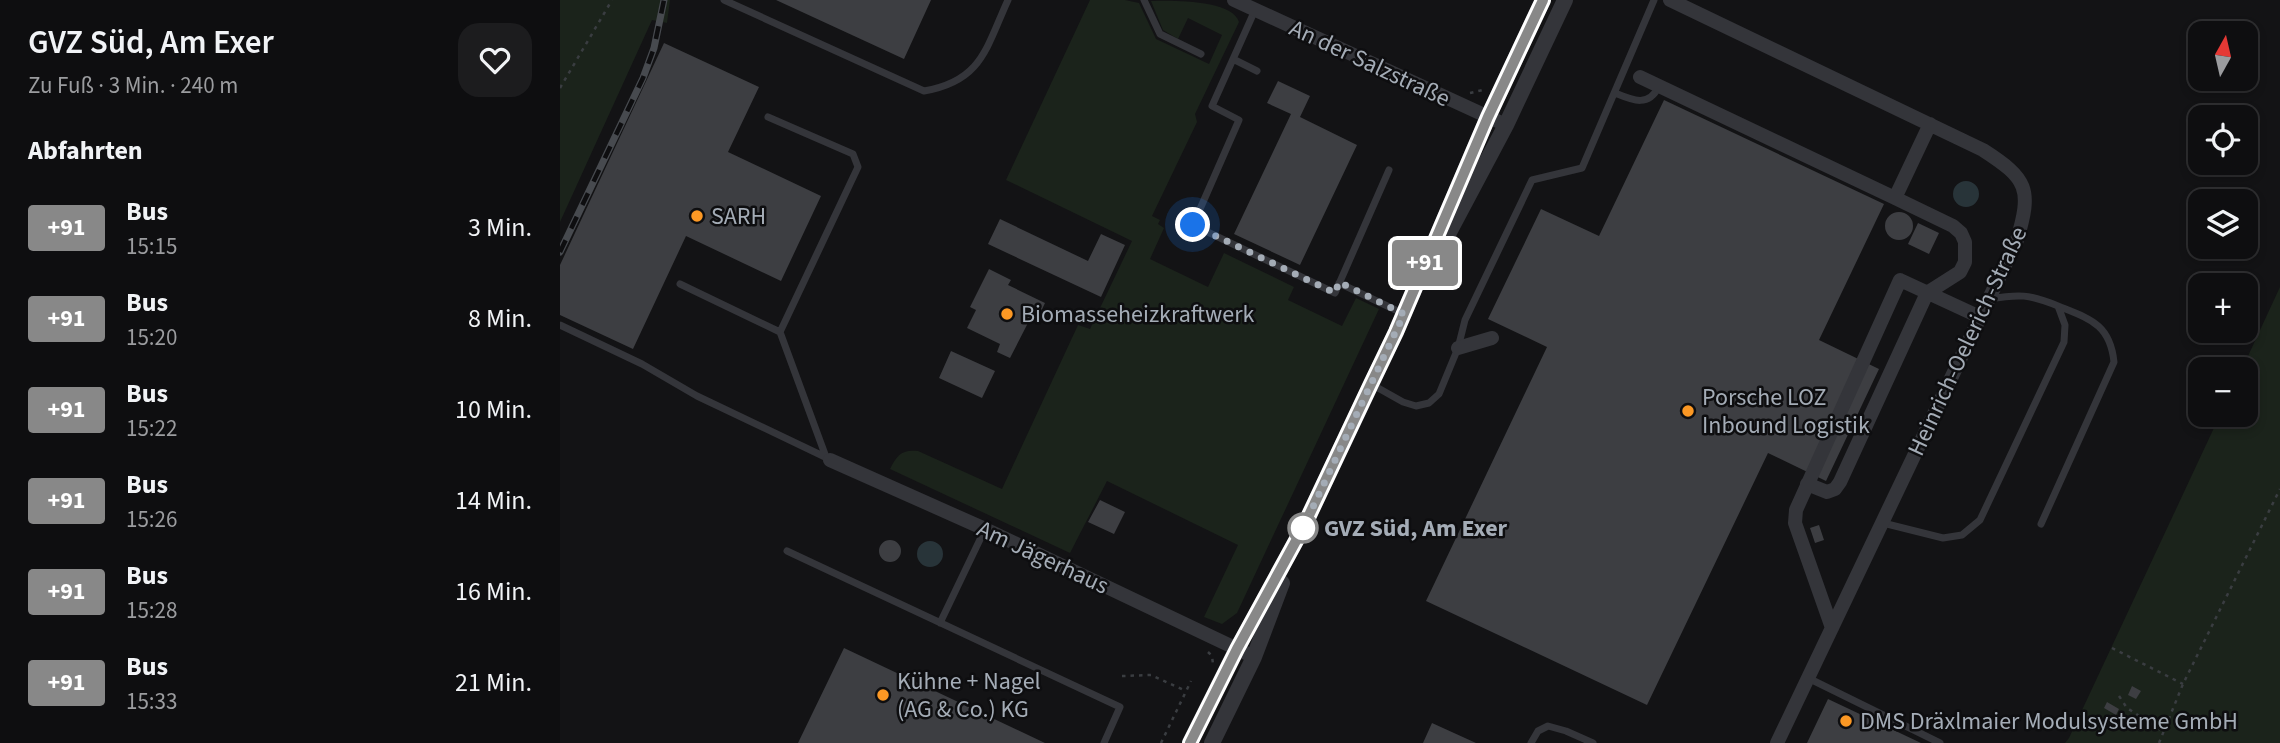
<!DOCTYPE html>
<html lang="de">
<head>
<meta charset="utf-8">
<style>
	:root { --surface:#0e0e10; --page:#1c1c1e; --text:#f1f3f6; --muted:#9b9c9f; --line:#2e2e30 }
	body { margin:0; font-family:"Source Sans 3",sans-serif; background:var(--page); color:var(--text); height:100vh; display:flex; flex-direction:column; font-size:26px; white-space:nowrap }
	* { box-sizing:border-box; margin:0 }
	p { font-size:23px; color:var(--muted) }
	.icon { flex:none; width:38px; height:38px; fill:none; stroke:currentColor; stroke-width:2; stroke-linecap:round; stroke-linejoin:round }
	.map { position:relative; flex:1; overflow:hidden }
	.sheet { display:flex; flex-direction:column; background:var(--surface); width:560px }
	.sheet>* { flex:none }
	.badge { padding:0 14px; border-radius:5px; font-size:24px; line-height:46px }
	.needle { width:46px; rotate:8deg }
	.controls { position:absolute; left:1628px; top:21px; display:grid; gap:14px }
	.controls a { display:grid; place-items:center; width:70px; height:70px; border-radius:14px; background:var(--surface); box-shadow:0 4px 10px #0003,0 0 0 2px var(--line); font-size:35px }
	.you { position:absolute; width:35px; height:35px; margin:-18px; border:5px solid #fff; border-radius:50%; background:#1a73e8; box-shadow:0 0 0 10px #1a73e833 }
	.map>.badge { position:absolute; translate:-50% -50%; box-shadow:0 0 0 4px #fff }
	h2 { padding:0 28px; font-size:26px; line-height:63px }
	.round { display:grid; place-items:center; flex:none; width:74px; height:74px; border-radius:21px; background:var(--page) }
	.headline { display:flex; align-items:center; justify-content:space-between; height:119px; padding:0 28px }
	h1 { font-size:33px; font-weight:600; line-height:52px }
	ul { padding:0; list-style:none }
	li { display:flex; align-items:center; gap:21px; height:91px; padding:0 28px }
	li div { flex:1 }
	li b { display:block; font-size:26px }
	li em { font-style:normal }
	li .badge { min-width:77px; font-weight:700; text-align:center }
	main { display:flex; flex:1; min-height:0 }
	.map>svg:first-child { display:block }
</style>
</head>
<body>
<main>
<section class="sheet">
<div class="headline"><div><h1>GVZ Süd, Am Exer</h1><p>Zu Fuß · 3 Min. · 240 m</p></div><a class="round"><svg class="icon" aria-label="heart" viewBox="0 0 24 24"><path d="M12 20l-8-8c-3-5 5-10 8-4 3-6 11-1 8 4z"/></svg></a></div>
<h2>Abfahrten</h2>
<ul>
<li><span class="badge" style="background:#888;color:#fff">+91</span><div><b>Bus</b><p>15:15</p></div><em>3 Min.</em></li>
<li><span class="badge" style="background:#888;color:#fff">+91</span><div><b>Bus</b><p>15:20</p></div><em>8 Min.</em></li>
<li><span class="badge" style="background:#888;color:#fff">+91</span><div><b>Bus</b><p>15:22</p></div><em>10 Min.</em></li>
<li><span class="badge" style="background:#888;color:#fff">+91</span><div><b>Bus</b><p>15:26</p></div><em>14 Min.</em></li>
<li><span class="badge" style="background:#888;color:#fff">+91</span><div><b>Bus</b><p>15:28</p></div><em>16 Min.</em></li>
<li><span class="badge" style="background:#888;color:#fff">+91</span><div><b>Bus</b><p>15:33</p></div><em>21 Min.</em></li>
</ul>
</section>
<div class="map">
<svg width="1720" height="743" viewBox="0 0 1720 743">
	<rect width="100%" height="100%" fill="#131315"/>
	<path fill="#1b231b" d="M0,0H110L107,23L92,20L0,222Z
		M530,0H565L579,3L596,39L649,64L662,35L628,18L618,39L603,30L591,1C612,0 673,0 679,22L635,114L637,122L592,216L600,220L598,224L604,228L590,259L648,287L664,253L734,287L728,300L782,326L796,298L819,309L677,613L662,624L644,617L678,545L547,481L510,553L330,469C337,455 342,449 358,451L442,489L518,325L530,329L572,241L446,180Z
		M1720,287V743H1505L1509,738L1660,415H1685V369H1682Z"/>
	<path fill="#283439" d="M1393 194a13 13 0 1 1 26 0a13 13 0 1 1-26 0Z
		M357 554a13 13 0 1 1 26 0a13 13 0 1 1-26 0Z"/>
	<path fill="#3d3e42" d="M216,0H371L344,59Z
		M104,43L199,87L168,152L261,196L221,281L126,236L73,349L0,315V265Z
		M718,81L750,96L740,117L797,145L740,265L674,234L731,114L707,103Z
		M1104,100L1324,204L1259,340L1319,369L1266,481L1208,453L1087,705L866,601L987,347L928,319L981,209L1039,236Z
		M1325 226a14 14 0 1 1 28 0a14 14 0 1 1-28 0Z
		M440,219L528,261L541,234L565,245L541,297L428,244Z
		M1358,223L1379,233L1369,254L1348,244Z
		M429,269L451,280L448,285L485,303L476,322L470,319L450,358L437,352L440,344L407,328L416,310L410,307Z
		M391,351L435,371L422,398L379,378Z
		M540,500L565,512L554,534L528,522Z
		M1259,525L1264,540L1255,543L1250,528Z
		M319 551a11 11 0 1 1 22 0a11 11 0 1 1-22 0Z
		M284,648L485,743H238Z
		M1572,686L1581,691L1576,699L1568,695Z
		M1268,699L1361,743H1247Z
		M1547,702L1559,709L1556,715L1544,708Z
		M872,723L916,743H863Z"/>
	<g fill="none" stroke-linecap="round" stroke-linejoin="round">
		<path stroke="#3a3d41" stroke-width="2.5" stroke-dasharray="3.5 5" stroke-linecap="butt" d="M0,88L52,0
			M910,93L923,90
			M1552,648L1623,684
			M648,652L652,656L653,664
			M562,676L591,675L626,691
			M1559,696L1567,708L1604,732
			M601,743L631,681
			M1599,743L1623,684L1720,489"/>
		<path stroke="#34353a" stroke-width="7" d="M164,0L364,91C422,81 426,48 448,0
			M584,0L600,34L641,54
			M695,10L652,106L679,120L633,225L775,293L829,170
			M673,59L697,71
			M1055,93C1074,101 1089,107 1099,86
			M208,117L293,154L298,167L220,332L266,457L270,459
			M779,283L844,314
			M120,284L220,332
			M0,325L82,364L137,396L265,457
			M811,384L843,402L856,406L869,403L879,394L898,348L905,320L972,180L1022,168L1094,0
			M1323,523L1383,538L1402,535L1420,520L1504,342L1505,325L1498,306C1469,294 1459,294 1429,299
			M1481,524L1554,362C1550,324 1530,319 1498,306
			M227,551L560,707L544,743
			M380,623L425,529
			M1248,678L1380,743
			M971,743L978,731L988,726L1006,731L1033,743"/>
		<path stroke="#34353a" stroke-width="14" d="M674,0L946,125
			M1110,0L1423,150C1468,179 1472,189 1457,240L1217,743
			M1080,77L1335,198L1370,124
			M898,348L932,338
			M270,460L425,529L694,657
			M1247,484L1267,492L1275,489L1280,482L1367,293L1400,272L1405,262V242L1401,233L1393,226L1335,198
			M1272,628L1235,523L1236,510L1340,280L1420,317"/>
		<path stroke="#34353a" stroke-width="16" d="M886,238L946,125L1005,0
			M630,743L677,649L743,528L836,332L928,117L983,0
			M652,743L694,657L722,583"/>
		<defs>
			<path id="rail" d="M0,252L83,78L94,48L104,0"/>
		</defs>
		<use href="#rail" stroke="#474a4f" stroke-width="7"/>
		<use href="#rail" stroke="#0e0e10" stroke-width="4.5" stroke-dasharray="13" stroke-linecap="butt"/>
	</g>
	<g fill="none" stroke-linecap="round" stroke-linejoin="round">
		<defs>
			<path id="line" d="M630,743L677,649L743,528L811,384L836,332L928,117L983,0"/>
		</defs>
		<use href="#line" stroke="#fff" stroke-width="16"/>
		<use href="#line" stroke="#888" stroke-width="10"/>
		<path stroke="#a4acb6" stroke-width="7" stroke-dasharray="0 12.6" d="M633,225L775,293L779,282L844,314L743,528"/>
	</g>
	<g fill="#fc9824" stroke="#0e0e10" stroke-width="2.5">
		<circle cx="137" cy="216" r="7"/>
		<circle cx="447" cy="314" r="7"/>
		<circle cx="1128" cy="411" r="7"/>
		<circle cx="323" cy="695" r="7"/>
		<circle cx="1286" cy="721" r="7"/>
	</g>
	<circle fill="#fff" stroke="#888" stroke-width="3.5" cx="743" cy="528" r="14"/>
	<g text-anchor="middle" stroke-width="5" stroke-linejoin="round" paint-order="stroke">
		<g font-size="24" fill="#a4acb6" stroke="#0e0e10">
			<text transform="translate(810 63) rotate(25)" y="8">An der Salzstraße</text>
			<text transform="translate(1407 341) rotate(-65)" y="8">Heinrich-Oelerich-Straße</text>
			<text transform="translate(483 557) rotate(25)" y="8">Am Jägerhaus</text>
		</g>
		<g font-size="24" fill="#a4acb6" stroke="#0e0e10" text-anchor="start">
			<text x="151" y="224">SARH</text>
			<text x="461" y="322">Biomasseheizkraftwerk</text>
			<text x="1142" y="405">Porsche LOZ<tspan x="1142" dy="28">Inbound Logistik</tspan></text>
			<text x="337" y="689">Kühne + Nagel<tspan x="337" dy="28">(AG &amp; Co.) KG</tspan></text>
			<text x="1300" y="729">DMS Dräxlmaier Modulsysteme GmbH</text>
		</g>
		<g font-size="24" font-weight="bold" fill="#a4acb6" stroke="#0e0e10" text-anchor="start">
			<text x="764" y="536">GVZ Süd, Am Exer</text>
		</g>
	</g>
</svg>
<div class="controls">
<a><svg class="needle" viewBox="-14 -14 28 28"><path d="M0-13l5 13h-10z" fill="#e53935"/><path d="M0 13l5-13h-10z" fill="#9b9c9f"/></svg></a>
<a><svg class="icon" aria-label="locate" viewBox="0 0 24 24"><circle cx="12" cy="12" r="6"/><path d="M12 2v4M12 18v4M2 12h4M18 12h4"/></svg></a>
<a><svg class="icon" aria-label="layers" viewBox="0 0 24 24"><path d="M12 4l9 5-9 5-9-5zM3 14l9 5 9-5"/></svg></a>
<a>+</a>
<a>−</a>
</div>
<div class="you" style="left:633px;top:225px"></div>
<b class="badge" style="left:865px;top:263px;background:#888;color:#fff">+91</b>
</div>
</main>
</body>
</html>
